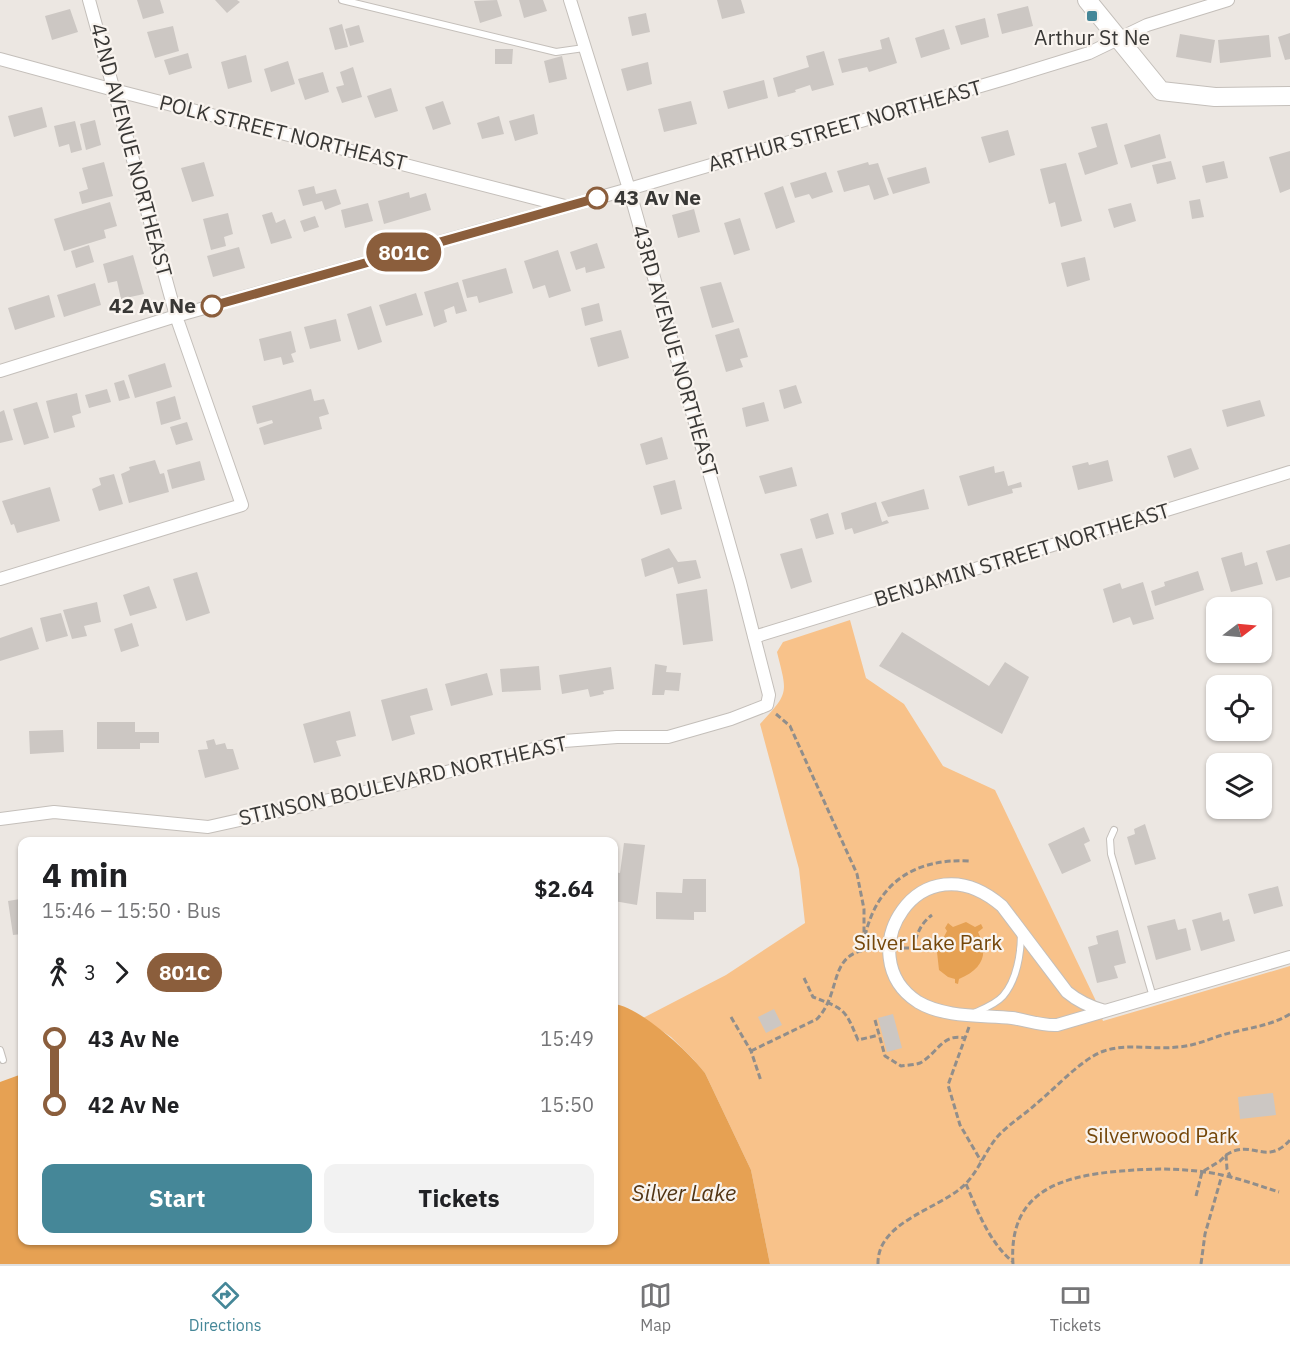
<!DOCTYPE html>
<html lang="en">
<head>
<meta charset="utf-8">
<style>
	:root { --surface:#fff; --page:#f2f2f2; --text:#202124; --muted:#757577; --line:#e0e0e0; --accent:#458798 }
	body { margin:0; font-family:"IBM Plex Sans",sans-serif; background:var(--page); color:var(--text); height:100vh; display:flex; flex-direction:column; font-size:22px; white-space:nowrap }
	* { box-sizing:border-box; margin:0 }
	p { font-size:20px; color:var(--muted) }
	.icon { flex:none; width:33px; height:33px; fill:none; stroke:currentColor; stroke-width:2; stroke-linecap:round; stroke-linejoin:round }
	.map { position:relative; flex:1; overflow:hidden }
	.sheet { position:absolute; left:18px; top:837px; width:600px; height:408px; display:flex; flex-direction:column; background:var(--surface); border-radius:12px; box-shadow:0 2px 4px #0004 }
	.sheet>* { flex:none }
	.badge { padding:0 12px; border-radius:20px; font-size:21px; line-height:39px }
	.needle { width:39px; rotate:74deg }
	.controls { position:absolute; left:1206px; top:597px; display:grid; gap:12px }
	.controls a { display:grid; place-items:center; width:66px; height:66px; border-radius:12px; background:var(--surface); box-shadow:0 2px 4px #0004; font-size:30px }
	.map>.badge { position:absolute; translate:-50% -50%; box-shadow:0 0 0 3px #fff }
	.legs { display:flex; align-items:center; gap:9px; height:66px; padding:0 24px; font-size:20px }
	.legs p { margin-inline-start:auto }
	.head { display:flex; align-items:center; justify-content:space-between; height:102px; padding:0 24px }
	h1 { font-size:33px; font-weight:700; line-height:45px }
	.primary-button { display:flex; gap:12px; margin-top:auto; padding:12px 24px }
	.primary-button a { flex:1; height:69px; border-radius:12px; background:var(--accent); color:#fff; font-size:24px; font-weight:700; line-height:69px; text-align:center }
	.primary-button a+a { background:var(--page); color:var(--text) }
	ul { padding:0 24px; list-style:none }
	li { display:flex; align-items:center; gap:21px; height:66px; font-size:22px }
	li i { display:grid; place-items:center; width:9px; height:100%; margin:0 8px; background:currentColor }
	li i::after { content:''; width:15px; height:15px; margin:-8px; border:4px solid; border-radius:50%; background:var(--surface) }
	li p { margin-inline-start:auto }
	li:first-child i { background:linear-gradient(#0000 50%,currentColor 0) }
	li:last-child i { background:linear-gradient(currentColor 50%,#0000 0) }
	.menu { display:flex; justify-content:space-around; align-items:center; height:84px; border-top:2px solid var(--line); background:var(--surface); font-size:16px; color:var(--muted) }
	.menu a { display:grid; justify-items:center; gap:3px }
	.menu .active { color:var(--accent) }
	.map>svg:first-child { display:block }
</style>
</head>
<body>
<div class="map">
<svg width="1290" height="1264" viewBox="0 0 1290 1264">
	<rect width="100%" height="100%" fill="#ece7e2"/>
	<path fill="#f8c28a" d="M850,620L866,678L904,704L943,766L995,790L1095,999L1103,1021L1290,966V1264H770L751,1170L705,1073L693,1059L671,1037L643,1018L726,975L805,923L799,869L760,724C790,692 787,693 777,652L783,642Z"/>
	<path fill="#e6a153" d="M966,922L975,927L981,924L983,928L978,932C989,954 983,969 959,979L958,984L955,983V979L948,977L939,970L937,952L932,951L930,947L939,946L947,931L945,928L948,923L953,927Z
		M614,1004C640,1007 688,1051 705,1073L751,1170L770,1264H0V1082L22,1074V1240H614Z"/>
	<path fill="#ccc7c3" d="M137,0H160L164,13L143,19Z
		M215,0H237L240,2L227,13Z
		M497,0L502,16L480,23L474,1Z
		M519,0H543L547,11L524,18Z
		M717,0H741L745,13L722,19Z
		M1028,6L1033,26L1002,34L997,14Z
		M70,9L78,32L52,40L45,16Z
		M646,13L650,32L632,36L628,17Z
		M985,18L989,37L961,45L955,26Z
		M342,24L348,47L335,50L329,28Z
		M359,25L364,42L350,46L345,29Z
		M173,26L179,51L155,58L147,32Z
		M944,29L950,49L921,58L915,38Z
		M1290,33V59L1285,60L1278,37Z
		M1180,34L1215,40L1211,63L1176,57Z
		M1269,35L1271,57L1220,63L1218,40Z
		M889,37L897,63L869,72L867,67L842,73L838,59L882,49L880,40Z
		M495,49H513L512,64H495Z
		M824,51L834,85L812,91L810,85L795,90L796,92L778,97L773,78L809,67L806,56Z
		M188,53L192,68L169,75L164,60Z
		M246,55L252,82L228,89L221,62Z
		M562,56L567,79L549,83L544,61Z
		M288,61L295,84L271,92L264,69Z
		M648,62L652,84L627,91L621,69Z
		M353,67L362,97L342,103L336,87L344,85L340,72Z
		M323,72L329,92L305,100L298,79Z
		M764,80L768,98L728,109L723,91Z
		M391,88L398,111L375,118L367,96Z
		M443,101L451,124L433,130L425,107Z
		M691,101L697,124L664,132L658,109Z
		M42,107L47,127L14,137L8,116Z
		M534,114L538,134L515,141L509,121Z
		M499,116L504,134L482,139L477,123Z
		M95,120L101,145L86,150L80,124Z
		M75,121L82,150L71,153L69,144L59,147L54,126Z
		M1107,123L1118,164L1085,175L1078,153L1097,147L1091,127Z
		M1008,130L1015,155L989,163L981,137Z
		M1160,134L1166,158L1131,168L1124,145Z
		M1290,151V189L1280,193L1269,157Z
		M1171,161L1176,179L1157,184L1152,165Z
		M1224,161L1228,178L1206,183L1202,166Z
		M104,162L113,196L82,204L79,192L88,189L82,168Z
		M204,162L214,196L192,202L181,168Z
		M868,162L869,165L878,163L889,195L874,200L869,185L844,192L837,171Z
		M1066,163L1082,221L1061,227L1055,202L1049,204L1040,169Z
		M926,167L930,183L893,194L887,178Z
		M826,172L833,192L812,199L809,194L795,198L790,183Z
		M314,186L316,194L336,189L341,204L325,210L322,201L303,206L298,190Z
		M783,186L795,222L776,229L764,193Z
		M409,192L410,198L426,193L431,210L384,224L378,201Z
		M1200,199L1204,217L1192,219L1189,201Z
		M110,202L117,226L104,230L106,238L64,251L54,219Z
		M368,203L373,221L345,228L341,210Z
		M1131,203L1136,221L1114,228L1108,209Z
		M694,209L700,232L678,238L672,215Z
		M272,212L276,223L285,219L292,238L271,244L262,215Z
		M228,213L233,234L224,237L226,246L211,250L203,219Z
		M315,216L319,227L304,232L300,221Z
		M740,218L750,250L734,255L724,223Z
		M597,243L605,268L586,273L585,267L576,270L570,252Z
		M89,245L94,262L76,268L71,251Z
		M239,247L245,268L213,277L207,256Z
		M558,250L571,291L549,298L545,285L533,289L524,261Z
		M133,255L144,294L121,299L117,281L108,283L103,264Z
		M1085,257L1090,280L1067,287L1061,263Z
		M506,268L513,293L479,303L477,296L467,298L462,280Z
		M458,282L467,311L456,314L454,306L444,310L447,322L434,327L424,292Z
		M721,282L734,322L712,328L700,287Z
		M95,283L101,305L64,317L57,295Z
		M416,293L423,315L386,326L379,305Z
		M49,295L55,317L15,330L8,308Z
		M599,303L603,321L585,326L581,308Z
		M371,306L382,342L358,350L347,314Z
		M336,319L341,341L310,349L304,327Z
		M739,328L748,357L740,359L743,367L726,372L715,335Z
		M621,330L629,358L598,367L590,338Z
		M291,331L296,352L291,354L294,362L283,365L281,357L264,361L259,339Z
		M165,363L172,387L135,398L128,375Z
		M124,380L130,398L119,401L114,383Z
		M796,385L802,403L784,409L779,390Z
		M107,389L111,402L89,408L85,395Z
		M311,389L314,401L324,399L329,414L319,417L322,429L264,445L259,428L273,423L272,420L257,424L252,406Z
		M77,393L81,413L72,416L75,427L54,433L46,401Z
		M175,396L181,419L161,425L156,402Z
		M1260,400L1265,416L1227,427L1222,410Z
		M37,402L49,438L24,445L13,409Z
		M764,402L769,421L746,427L742,408Z
		M4,410L13,440L0,443V412Z
		M187,422L193,440L176,445L170,427Z
		M662,437L668,459L646,465L640,444Z
		M1191,448L1199,469L1174,478L1167,456Z
		M155,460L160,474L164,473L169,492L129,503L121,474L130,470L129,467Z
		M1108,460L1113,481L1078,490L1072,466L1088,462L1089,465Z
		M200,461L205,480L172,489L167,470Z
		M994,466L995,473L1004,471L1008,486L1021,482L1022,487L1012,489L1013,493L968,506L959,476Z
		M792,467L797,486L765,494L759,476Z
		M114,474L123,504L99,511L92,489L101,485L99,478Z
		M675,480L682,509L661,515L653,486Z
		M50,487L60,521L17,533L14,524L11,525L2,501Z
		M924,489L929,509L888,517L881,502Z
		M876,502L882,522L887,520L889,523L854,534L852,528L845,530L841,513Z
		M828,513L834,534L816,539L810,519Z
		M1290,544V577L1276,581L1266,551Z
		M669,548L678,562L696,560L701,578L678,584L673,567L645,577L641,559Z
		M802,548L812,582L791,589L780,554Z
		M1242,552L1245,566L1257,562L1263,584L1231,592L1221,558Z
		M1198,571L1204,590L1155,606L1151,591L1165,586L1164,582Z
		M197,572L210,613L186,621L173,579Z
		M1143,582L1154,619L1133,625L1130,617L1113,623L1103,589L1120,583L1122,589Z
		M149,586L157,608L130,616L123,595Z
		M707,589L713,641L683,645L676,594Z
		M97,602L101,622L84,626L87,636L72,639L63,610Z
		M61,613L68,636L46,642L40,618Z
		M132,623L139,646L121,652L114,629Z
		M32,627L39,649L0,661V638Z
		M902,632L989,686L1005,662L1029,677L1002,734L879,666Z
		M655,664L667,666L666,672L681,673L679,691L665,690L664,695H652Z
		M539,666L541,690L502,692L500,669Z
		M611,667L614,689L603,691L604,694L590,697L588,689L562,694L559,675Z
		M487,673L493,695L451,706L445,684Z
		M427,688L433,710L410,716L415,734L392,741L381,700Z
		M350,711L356,736L336,741L341,756L314,763L303,724Z
		M97,722H135V732H159V743H140V749H97Z
		M63,730L64,752L30,754L29,731Z
		M214,739L216,745L225,743L227,749H233L239,769L205,778L198,750L208,749L206,741Z
		M1145,824L1156,859L1135,865L1127,837L1135,834L1134,829Z
		M1084,827L1090,841L1084,844L1091,861L1062,874L1048,844Z
		M624,843L645,845L637,905L614,901V872L620,873Z
		M683,879H706V912H694V920L656,919V892L682,893Z
		M1278,886L1283,906L1254,914L1248,894Z
		M20,894H22V934L13,935L8,901L20,899Z
		M1221,912L1223,921L1229,919L1235,941L1201,951L1192,920Z
		M1175,919L1178,930L1186,928L1191,950L1156,960L1147,926Z
		M1118,930L1126,963L1114,966L1118,978L1097,983L1088,947L1098,944L1096,936Z
		M774,1009L782,1025L766,1033L758,1017Z
		M893,1014L902,1048L887,1052L878,1018Z
		M1273,1093L1276,1115L1240,1119L1238,1097Z"/>
	<g fill="none" stroke-linecap="round" stroke-linejoin="round">
		<defs>
			<path id="lane" d="M342,0L556,52L584,48
				M1114,830L1110,839L1111,854L1153,997
				M974,1013C983,1009 996,1004 1003,996C1017,980 1021,953 1021,933
				M0,1050L3,1060"/>
			<path id="street" d="M0,59L114,90L565,206
				M0,371L176,316L629,189L1008,78L1089,53L1147,25L1228,0
				M0,579L242,505L176,316L89,0
				M754,637L1290,472
				M0,819L54,812L208,827L405,783L564,741L617,737H668L731,719L767,705L769,695L740,582L629,189L570,0
				M1105,1011C1090,1007 1079,1002 1067,992L1002,906C920,835 847,956 918,1002C945,1018 982,1015 1012,1018C1027,1020 1041,1026 1057,1025L1290,957"/>
			<path id="secondary" d="M1087,0L1161,91L1215,97L1290,96"/>
		</defs>
		<use href="#lane" stroke="#c4bfba" stroke-width="8"/>
		<use href="#street" stroke="#c4bfba" stroke-width="14"/>
		<use href="#secondary" stroke="#c4bfba" stroke-width="20"/>
		<path stroke="#918e8b" stroke-width="3" stroke-dasharray="6 3" stroke-linecap="butt" d="M776,714L790,726L857,874L864,909V948
			M865,936C877,883 915,858 969,861
			M903,948H913C917,934 920,924 932,915
			M804,978L813,997C845,1009 845,1009 858,1040L879,1035
			M731,1017L751,1051L761,1081
			M875,1020L885,1056L901,1066C907,1065 915,1065 920,1063C938,1053 942,1033 965,1038
			M969,1027L948,1085L960,1125L981,1161
			M751,1051L817,1019C844,991 825,948 879,949
			M1226,1155C1252,1138 1266,1167 1290,1140
			M966,1184C978,1212 989,1242 1013,1262
			M1196,1196L1202,1172L1220,1161L1226,1155L1227,1169L1231,1178
			M878,1264C877,1223 935,1210 961,1188C978,1174 984,1152 998,1136C1009,1124 1024,1115 1036,1104C1056,1088 1081,1059 1104,1051C1127,1043 1154,1050 1177,1047C1198,1046 1214,1036 1234,1032C1254,1027 1272,1025 1290,1014
			M1013,1264C1008,1191 1061,1176 1121,1171C1155,1168 1189,1168 1222,1175C1241,1179 1260,1186 1279,1192
			M1201,1264L1205,1234L1222,1175"/>
		<use href="#lane" stroke="#fff" stroke-width="6"/>
		<use href="#street" stroke="#fff" stroke-width="12"/>
		<use href="#secondary" stroke="#fff" stroke-width="18"/>
	</g>
	<g fill="none" stroke-linecap="round" stroke-linejoin="round">
		<defs>
			<path id="line-1" d="M212,306L597,198"/>
		</defs>
		<use href="#line-1" stroke="#fff" stroke-width="14"/>
		<use href="#line-1" stroke="#8b5e3c" stroke-width="9"/>
	</g>
	<rect fill="#458798" stroke="#f9f4ef" stroke-width="2" x="1086" y="10" width="12" height="12" rx="3"/>
	<g fill="#fff" stroke="#8b5e3c" stroke-width="3">
		<circle cx="597" cy="198" r="10"/>
		<circle cx="212" cy="306" r="10"/>
	</g>
	<g text-anchor="middle" stroke-width="4.5" stroke-linejoin="round" paint-order="stroke">
		<g font-size="21" fill="#393836" stroke="#f9f4ef">
			<text x="1092" y="45">Arthur St Ne</text>
		</g>
		<g font-size="21" fill="#393836" stroke="#f9f4ef">
			<text transform="translate(845 126) rotate(-16)" y="7">ARTHUR STREET NORTHEAST</text>
			<text transform="translate(283 133) rotate(14)" y="7">POLK STREET NORTHEAST</text>
			<text transform="translate(131 150) rotate(75)" y="7">42ND AVENUE NORTHEAST</text>
			<text transform="translate(675 351) rotate(74)" y="7">43RD AVENUE NORTHEAST</text>
			<text transform="translate(1022 555) rotate(-17)" y="7">BENJAMIN STREET NORTHEAST</text>
			<text transform="translate(403 781) rotate(-13)" y="7">STINSON BOULEVARD NORTHEAST</text>
		</g>
		<g font-size="21" font-weight="bold" fill="#393836" stroke="#f9f4ef" text-anchor="start">
			<text x="614" y="205">43 Av Ne</text>
			<text x="196" y="313" text-anchor="end">42 Av Ne</text>
		</g>
		<g font-size="21" fill="#75470a" stroke="#f9f4ef">
			<text x="928" y="950">Silver Lake Park</text>
			<text x="1162" y="1143">Silverwood Park</text>
		</g>
		<g font-size="22" font-style="italic" fill="#523515" stroke="#f9f4ef">
			<text x="684" y="1201">Silver Lake</text>
		</g>
	</g>
</svg>
<div class="controls">
<a><svg class="needle" viewBox="-14 -14 28 28"><path d="M0-13l5 13h-10z" fill="#e53935"/><path d="M0 13l5-13h-10z" fill="#757577"/></svg></a>
<a><svg class="icon" aria-label="locate" viewBox="0 0 24 24"><circle cx="12" cy="12" r="6"/><path d="M12 2v4M12 18v4M2 12h4M18 12h4"/></svg></a>
<a><svg class="icon" aria-label="layers" viewBox="0 0 24 24"><path d="M12 4l9 5-9 5-9-5zM3 14l9 5 9-5"/></svg></a>
</div>
<b class="badge" style="left:404px;top:252px;background:#8b5e3c;color:#fff">801C</b>
<section class="sheet">
<div class="head"><div><h1>4 min</h1><p>15:46 – 15:50 · Bus</p></div><b>$2.64</b></div>
<div class="legs"><svg class="icon" aria-label="walk" viewBox="0 0 24 24"><circle cx="13" cy="4" r="2"/><path d="M13 8l-2 6 4 7M11 14l-3 7M7 12l3-4h3l4 4"/></svg>3<svg class="icon" aria-label="forward" viewBox="0 0 24 24"><path d="M9 5l7 7-7 7"/></svg><b class="badge" style="background:#8b5e3c;color:#fff">801C</b></div>
<ul>
<li><i style="color:#8b5e3c"></i><b>43 Av Ne</b><p>15:49</p></li>
<li><i style="color:#8b5e3c"></i><b>42 Av Ne</b><p>15:50</p></li>
</ul>
<div class="primary-button"><a>Start</a><a>Tickets</a></div>
</section>
</div>
<nav class="menu">
<a class="active"><svg class="icon" aria-label="directions" viewBox="0 0 24 24"><path d="M12 3l9 9-9 9-9-9zM9 14v-3h6M13 9l2 2-2 2"/></svg>Directions</a>
<a><svg class="icon" aria-label="map" viewBox="0 0 24 24"><path d="M3 6l6-2 6 2 6-2v14l-6 2-6-2-6 2zM9 4v14M15 6v14"/></svg>Map</a>
<a><svg class="icon" aria-label="tickets" viewBox="0 0 24 24"><path d="M3 7h18v10H3zM15 7v10"/></svg>Tickets</a>
</nav>
</body>
</html>
